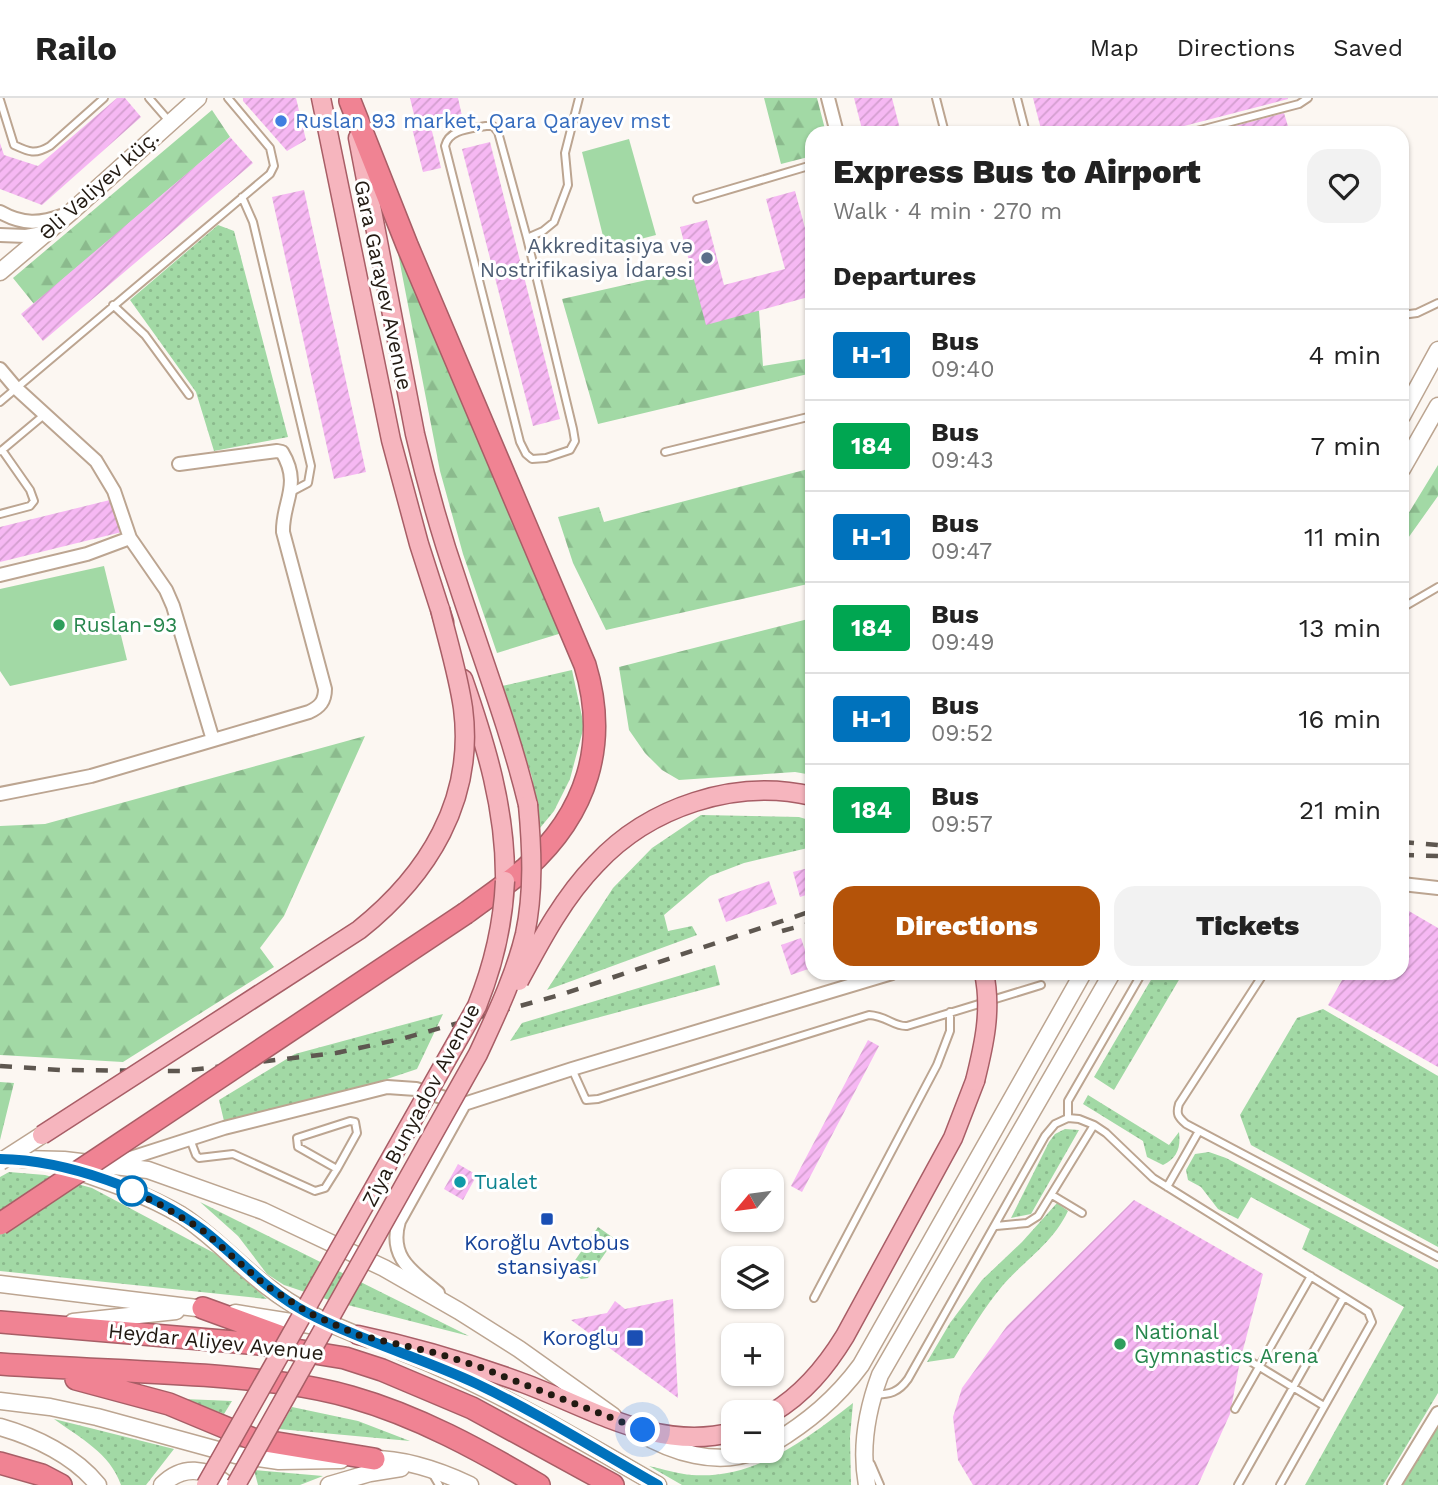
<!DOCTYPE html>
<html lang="en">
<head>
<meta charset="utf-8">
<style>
	:root { --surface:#fff; --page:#f2f2f2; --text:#222; --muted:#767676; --line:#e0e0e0; --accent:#b45309 }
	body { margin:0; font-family:"Work Sans",sans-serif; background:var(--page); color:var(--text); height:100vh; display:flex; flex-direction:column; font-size:26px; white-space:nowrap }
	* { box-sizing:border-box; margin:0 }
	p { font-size:23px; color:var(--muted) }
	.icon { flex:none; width:38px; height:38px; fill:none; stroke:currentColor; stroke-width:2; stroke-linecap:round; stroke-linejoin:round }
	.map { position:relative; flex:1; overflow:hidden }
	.sheet { position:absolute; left:805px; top:28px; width:604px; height:854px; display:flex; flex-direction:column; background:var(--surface); border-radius:21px; box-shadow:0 2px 5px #0004 }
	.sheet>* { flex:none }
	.badge { padding:0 14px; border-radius:5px; font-size:24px; line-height:46px }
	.needle { width:46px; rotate:241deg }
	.tools { position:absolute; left:721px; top:1071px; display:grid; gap:14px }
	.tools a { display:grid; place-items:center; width:63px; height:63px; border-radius:14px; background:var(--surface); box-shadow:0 2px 5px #0004; font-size:35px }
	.you { position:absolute; width:35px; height:35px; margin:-18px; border:5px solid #fff; border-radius:50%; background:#1a73e8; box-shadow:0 0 0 10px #1a73e833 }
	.map>.badge { position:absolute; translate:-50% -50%; box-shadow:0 0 0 4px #fff }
	h2 { padding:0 28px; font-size:26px; line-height:63px }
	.round { display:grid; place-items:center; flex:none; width:74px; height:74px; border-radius:21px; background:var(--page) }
	.headline { display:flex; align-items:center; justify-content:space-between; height:119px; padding:0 28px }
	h1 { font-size:33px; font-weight:800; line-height:52px }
	.primary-button { display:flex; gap:14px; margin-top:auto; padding:14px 28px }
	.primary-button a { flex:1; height:80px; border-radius:21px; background:var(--accent); color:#fff; font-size:28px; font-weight:800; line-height:80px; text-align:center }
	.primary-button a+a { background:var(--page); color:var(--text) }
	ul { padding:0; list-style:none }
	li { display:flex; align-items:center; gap:21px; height:91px; padding:0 28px; border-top:2px solid var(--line) }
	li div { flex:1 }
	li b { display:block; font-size:26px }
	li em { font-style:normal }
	li .badge { min-width:77px; font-weight:700; text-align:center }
	header { display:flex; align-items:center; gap:42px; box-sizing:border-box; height:98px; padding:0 35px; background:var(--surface); border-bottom:2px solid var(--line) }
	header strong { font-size:33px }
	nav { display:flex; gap:38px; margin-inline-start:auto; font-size:24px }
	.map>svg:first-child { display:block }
</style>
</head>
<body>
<header>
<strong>Railo</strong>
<nav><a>Map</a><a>Directions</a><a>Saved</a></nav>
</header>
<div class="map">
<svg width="1438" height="1387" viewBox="0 0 1438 1387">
	<defs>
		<pattern id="grass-dots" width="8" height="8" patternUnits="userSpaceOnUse" patternTransform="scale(1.75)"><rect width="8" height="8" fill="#a2d9a5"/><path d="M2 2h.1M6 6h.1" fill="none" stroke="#8bba8d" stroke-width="1.8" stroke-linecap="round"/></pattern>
		<pattern id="forest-firs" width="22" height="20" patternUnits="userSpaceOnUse" patternTransform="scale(1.75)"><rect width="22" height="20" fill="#a2d9a5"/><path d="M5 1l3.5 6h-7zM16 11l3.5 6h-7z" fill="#8bba8d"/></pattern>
		<pattern id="building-hatch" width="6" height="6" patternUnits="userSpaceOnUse" patternTransform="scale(1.75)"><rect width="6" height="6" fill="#f6b8f3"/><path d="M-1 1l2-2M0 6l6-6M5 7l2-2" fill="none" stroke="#d39ecf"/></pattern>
	</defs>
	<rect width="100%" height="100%" fill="#fcf7f2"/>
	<path fill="url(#grass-dots)" d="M218,127L234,133L288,339L214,353L196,294L130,202Z
		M572,572L584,628L570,681L554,713L540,730L532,679L502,588Z
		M701,717L799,719L812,723V749L744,765L710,778L664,817L668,833L692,828L697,837L547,892L613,790L652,750Z
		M715,867L720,887L510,943L522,925Z
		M1155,875H1183L1114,992L1094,979Z
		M1323,911L1438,978V1149L1251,1047L1240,1017L1297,920Z
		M443,916L417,971L381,983L224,1023L219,1002L295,956Z
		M1088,997L1169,1047L1179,1034C1181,1050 1177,1060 1163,1067L1147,1059L1143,1043L1083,1006Z
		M1065,1031L1079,1032L1031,1116L1011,1120L1049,1044L1055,1036Z
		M1209,1054L1226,1060L1438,1171V1295L1383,1387H1305L1404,1209L1302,1151L1310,1131L1251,1099L1238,1121L1218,1111L1201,1089L1188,1082L1186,1072L1195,1056Z
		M9,1074L45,1077L92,1090L216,1156L267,1201L0,1173V1079Z
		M200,1104L469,1238L332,1203L284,1187L267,1176L238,1138Z
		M1057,1105L1068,1113C1052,1146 1026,1161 1003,1187C984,1210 969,1235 954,1260L927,1264L950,1225L982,1182L1022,1144Z
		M598,1129L615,1141L588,1180L581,1181L569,1171Z
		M184,1301L232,1303L224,1316Z
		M853,1305L850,1339L851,1387H682L649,1368C663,1371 678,1376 692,1377C756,1381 805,1342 853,1305Z
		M292,1309L358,1323L410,1343L279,1331Z
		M54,1321L174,1351L146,1387H121C110,1355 80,1340 54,1321Z
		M1438,1328V1387H1403Z
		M254,1372L323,1378L300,1387H258Z"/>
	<path fill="url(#forest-firs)" d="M764,0H817L826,35H812V58L781,66Z
		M212,12L230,39L34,206L13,180Z
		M397,150L562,535L497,555L463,456L440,373Z
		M691,172L759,213L763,268L812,260L809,233L812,232V275L598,326L562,201Z
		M1438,367V398L1406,443L1402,440V426Z
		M812,370V485L606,532L573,465L558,419L599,409L604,424Z
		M812,520V677L795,674L679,682L662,672L645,655L629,632L619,569Z
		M365,638L284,818L260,850L274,869L123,964L0,957V728L45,726Z
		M0,984L14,985L0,1042Z"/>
	<path fill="#a2d9a5" d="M629,41L656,137L606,150L582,54Z
		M104,468L127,562L10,588L0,573V491Z"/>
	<path fill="url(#building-hatch)" d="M117,0H125L141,19L42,107L0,91V45L4,57L38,68Z
		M243,0H296L306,42L287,53L243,3Z
		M410,0H458L462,18L430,25L441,70L423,74L412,30L417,29Z
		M854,0H892L901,35H863Z
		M1033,0H1288V1L1157,35H1042Z
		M1284,15L1290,35H1213L1212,34Z
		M230,39L253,65L43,243L21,216Z
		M490,44L560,321L533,328L462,51Z
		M304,92L366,374L334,381L272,99Z
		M795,93L812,156V198L706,227L680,129L707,122L724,187L785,171L766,101Z
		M114,401L122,434L0,464V429Z
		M812,769V795L800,799L793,774Z
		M769,783L777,806L726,824L718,801Z
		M1402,809L1438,830V969L1328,907L1346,875H1402Z
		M801,840L811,870L791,877L781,847Z
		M868,942L879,948L802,1094L791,1088Z
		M458,1066L477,1077L463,1102L444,1091Z
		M1134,1102L1263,1176L1240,1263L1230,1316L1198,1387H973L958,1362L953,1319L962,1290L1007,1228Z
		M673,1201L678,1300L571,1222L607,1215L615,1203L625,1211Z"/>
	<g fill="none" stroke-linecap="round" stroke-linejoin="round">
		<defs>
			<path id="lane" d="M149,0L169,23
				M936,0L945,35
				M1017,0L1026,35
				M0,2L14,47C29,54 35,57 50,48L104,0
				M486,28H493L498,34L527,140L573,331L575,343L570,352L546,360L532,361L526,356L520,344L445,48C449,31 471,31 486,28Z
				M1189,35L1299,6L1308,0
				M242,99L253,124L311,368L308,385L291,394
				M697,101L812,67
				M527,140L543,133L554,124L568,87L565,55L579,0
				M113,207L145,237L189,297
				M1402,217L1417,215L1438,205
				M0,304L270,76L274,68L270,50L228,0
				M1,353L44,317
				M665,354L812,318
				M0,416L30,408L34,403L30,392L2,352
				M1402,510L1438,489
				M1264,875L1179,1006C1176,1016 1178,1019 1186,1026L1438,1159
				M572,971L586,1002L598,1001L869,917C887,918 894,929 907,928L1041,887
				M1068,1020V1003L1142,875
				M190,1041L196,1057L199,1060L233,1056L315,1093L325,1090L337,1071L357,1035L355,1024L350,1023L297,1040L298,1049L337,1071
				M1167,1089L1199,1033
				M1052,1097L1082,1115
				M996,1128L1027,1125L1038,1118L1094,1027
				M814,1200L937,967L950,933V914
				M1240,1257L1324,1308
				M874,1297C890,1296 898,1295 908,1281L1045,1038L1055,1026L1068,1020L1079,1021L1094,1027L1106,1035L1153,1080L1368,1214L1372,1224L1280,1387
				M1235,1311L1311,1178
				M871,1366L880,1387
				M432,1375L439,1387
				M1238,1387L1344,1199"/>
			<path id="street" d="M828,0L837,35
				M0,114C23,127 40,126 64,117
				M0,137L26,138L48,134
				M0,271L16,290L96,363L114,393L130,440L166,492L173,508L213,642
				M0,477L87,456L130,440
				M0,696L91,678L309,614C320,609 325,603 325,591L283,434C282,404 302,387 282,354L277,353L179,366
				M1402,786L1438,790
				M112,1066L224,1030L387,989L416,991L464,1006L572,971L892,875
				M438,1195C413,1174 388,1160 399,1123L464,1006
				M1394,1387L1438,1315"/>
			<path id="secondary" d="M0,174L71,114L198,0
				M1402,318L1438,252
				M1402,371L1438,308
				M22,1061L64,1062L148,1072L263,1113L384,1170L459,1213L519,1251L613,1318
				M71,1071C109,1084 147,1097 181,1117C213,1137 237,1166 268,1189C297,1212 333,1228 368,1241
				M0,1186L213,1212
				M235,1215L310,1227
				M73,1224L176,1213
				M402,1254C492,1289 574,1339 658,1387
				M0,1303L50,1309L97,1319L236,1357L279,1363L341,1362
				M0,1329C35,1339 75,1358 98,1387
				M638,1334C672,1354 717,1369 755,1353
				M772,1346C808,1324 836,1301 861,1267L1083,875
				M363,1361C400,1359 436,1371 470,1387
				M162,1387C183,1366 206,1370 228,1387
				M329,1387L370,1375L401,1370
				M867,1387C860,1349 867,1312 880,1277L1112,875"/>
			<path id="primary" d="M321,0L391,342L419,446L444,524
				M358,40L415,336C427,387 441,437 458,486C482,560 510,632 528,707
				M463,581C486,647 506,712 505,783
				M358,1237C415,1249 469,1265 523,1285C591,1310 658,1354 733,1334
				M772,1315C804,1296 826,1269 845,1238L953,1040L975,983"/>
			<path id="highway" d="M350,3L407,147L585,567C609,646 587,715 526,770C507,786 486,800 466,815
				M203,1210L288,1241
				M0,1224L259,1246L345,1260L382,1272L472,1310L613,1387
				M0,1266C71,1271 142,1273 214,1278C260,1282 306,1286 351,1299C418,1318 480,1352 539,1387
				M76,1281L169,1306L253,1341L374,1361
				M0,1365L42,1377L61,1387"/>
		</defs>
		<use href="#lane" stroke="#bca591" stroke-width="10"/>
		<use href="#street" stroke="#bca591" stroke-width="16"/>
		<use href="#secondary" stroke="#bca591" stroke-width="19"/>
		<use href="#primary" stroke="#a85e66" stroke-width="21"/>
		<use href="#highway" stroke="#a85e66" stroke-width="24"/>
		<use href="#lane" stroke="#fff" stroke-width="6"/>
		<use href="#street" stroke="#fff" stroke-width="12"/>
		<use href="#secondary" stroke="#fff" stroke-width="16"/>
		<use href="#primary" stroke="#f6b5be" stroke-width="18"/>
		<use href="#highway" stroke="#f08393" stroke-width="21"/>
		<path stroke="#5e5750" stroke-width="4.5" stroke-dasharray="12 12" stroke-linecap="butt" d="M1402,744L1438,747
			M1402,757L1438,758
			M782,833L812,825
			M0,968L61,972L182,973L336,955L401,941L563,896L812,813"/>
		<defs>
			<path id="secondary-bridge" d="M0,1064L42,1037"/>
			<path id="primary-bridge" d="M519,883C541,842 563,800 596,766C649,709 735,680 812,698
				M975,983C984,947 992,912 984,875
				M42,1037L359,832C428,777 475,702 463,610C458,576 448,544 440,511
				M206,1387L477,908C494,866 503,828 505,783
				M236,1387L478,956C496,917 515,878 525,836C534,794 532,750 528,707"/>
			<path id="highway-bridge" d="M0,1126L466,815"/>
		</defs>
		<use href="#secondary-bridge" stroke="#bca591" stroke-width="19" stroke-linecap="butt"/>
		<use href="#primary-bridge" stroke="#a85e66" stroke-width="21" stroke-linecap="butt"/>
		<use href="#highway-bridge" stroke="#a85e66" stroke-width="24" stroke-linecap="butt"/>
		<use href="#secondary-bridge" stroke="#fff" stroke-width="16"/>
		<use href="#primary-bridge" stroke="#f6b5be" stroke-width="18"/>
		<use href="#highway-bridge" stroke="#f08393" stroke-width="21"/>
	</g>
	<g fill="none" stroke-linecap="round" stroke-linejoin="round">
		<defs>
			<path id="line" d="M0,1061C66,1062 150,1092 203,1132C238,1159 266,1193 306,1214C361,1243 422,1260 477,1286C540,1316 598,1353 658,1387"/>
		</defs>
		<use href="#line" stroke="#fff" stroke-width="16"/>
		<use href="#line" stroke="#0072bc" stroke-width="10"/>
		<path stroke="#221a12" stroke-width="7" stroke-dasharray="0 12.6" d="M132,1093L129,1092L159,1106L201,1131L265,1187L309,1215L358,1237L436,1255L474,1267L643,1332"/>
	</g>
	<circle fill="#3f7fe0" stroke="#fff" stroke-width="2.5" cx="281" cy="23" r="7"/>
	<circle fill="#5c6f8a" stroke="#fff" stroke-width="2.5" cx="707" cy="160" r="7"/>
	<g fill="#2e9e5b" stroke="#fff" stroke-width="2.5">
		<circle cx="59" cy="527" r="7"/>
		<circle cx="1120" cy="1246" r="7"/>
	</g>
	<circle fill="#0f9aa8" stroke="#fff" stroke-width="2.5" cx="460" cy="1084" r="7"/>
	<circle fill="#fff" stroke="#0072bc" stroke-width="3.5" cx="132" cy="1093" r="14"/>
	<g fill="#1a4fb4" stroke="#fff" stroke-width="2.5">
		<rect x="540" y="1114" width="14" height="14" rx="3.5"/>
		<rect x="626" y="1231" width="18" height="18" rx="3.5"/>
	</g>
	<g text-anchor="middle" stroke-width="6" stroke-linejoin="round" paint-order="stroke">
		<g font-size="21" fill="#366cbe" stroke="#fff" text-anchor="start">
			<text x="295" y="30">Ruslan 93 market, Qara Qarayev mst</text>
		</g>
		<g font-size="21" fill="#221a12" stroke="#fff">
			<text transform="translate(99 87) rotate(-42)" y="7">Əli Vəliyev küç.</text>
			<text transform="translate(383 187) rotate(78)" y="7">Gara Garayev Avenue</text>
			<text transform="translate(421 1007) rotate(-62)" y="7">Ziya Bunyadov Avenue</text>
			<text transform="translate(216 1244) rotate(6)" y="7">Heydar Aliyev Avenue</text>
		</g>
		<g font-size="21" fill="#4e5e75" stroke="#fff" text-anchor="end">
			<text x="693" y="155">Akkreditasiya və<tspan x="693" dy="24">Nostrifikasiya İdarəsi</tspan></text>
		</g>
		<g font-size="21" fill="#27864d" stroke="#fff" text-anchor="start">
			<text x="73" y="534">Ruslan-93</text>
			<text x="1134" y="1241">National<tspan x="1134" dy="24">Gymnastics Arena</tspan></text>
		</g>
		<g font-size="21" fill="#0d838f" stroke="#fff" text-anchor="start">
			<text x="474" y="1091">Tualet</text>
		</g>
		<g font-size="21" fill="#164399" stroke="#fff">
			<text x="547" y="1152">Koroğlu Avtobus<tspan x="547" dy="24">stansiyası</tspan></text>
			<text x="619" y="1247" text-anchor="end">Koroglu</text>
		</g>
	</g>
</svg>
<div class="tools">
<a><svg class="needle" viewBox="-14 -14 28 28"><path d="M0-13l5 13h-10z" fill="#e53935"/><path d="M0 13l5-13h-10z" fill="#767676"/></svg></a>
<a><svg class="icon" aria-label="layers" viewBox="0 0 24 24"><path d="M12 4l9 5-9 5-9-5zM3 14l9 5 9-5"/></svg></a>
<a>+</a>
<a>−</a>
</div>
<div class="you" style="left:643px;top:1332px"></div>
<section class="sheet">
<div class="headline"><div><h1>Express Bus to Airport</h1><p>Walk · 4 min · 270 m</p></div><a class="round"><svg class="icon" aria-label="heart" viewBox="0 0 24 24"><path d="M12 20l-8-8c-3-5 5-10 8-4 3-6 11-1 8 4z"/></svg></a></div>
<h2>Departures</h2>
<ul>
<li><span class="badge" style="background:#0072bc;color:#fff">H-1</span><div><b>Bus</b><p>09:40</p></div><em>4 min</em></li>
<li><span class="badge" style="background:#00a651;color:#fff">184</span><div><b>Bus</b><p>09:43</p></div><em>7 min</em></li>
<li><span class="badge" style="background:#0072bc;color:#fff">H-1</span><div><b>Bus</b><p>09:47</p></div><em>11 min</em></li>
<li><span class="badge" style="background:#00a651;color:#fff">184</span><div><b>Bus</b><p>09:49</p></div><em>13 min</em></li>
<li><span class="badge" style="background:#0072bc;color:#fff">H-1</span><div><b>Bus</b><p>09:52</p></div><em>16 min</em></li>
<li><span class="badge" style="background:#00a651;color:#fff">184</span><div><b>Bus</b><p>09:57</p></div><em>21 min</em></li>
</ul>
<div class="primary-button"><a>Directions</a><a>Tickets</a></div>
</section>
</div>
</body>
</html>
